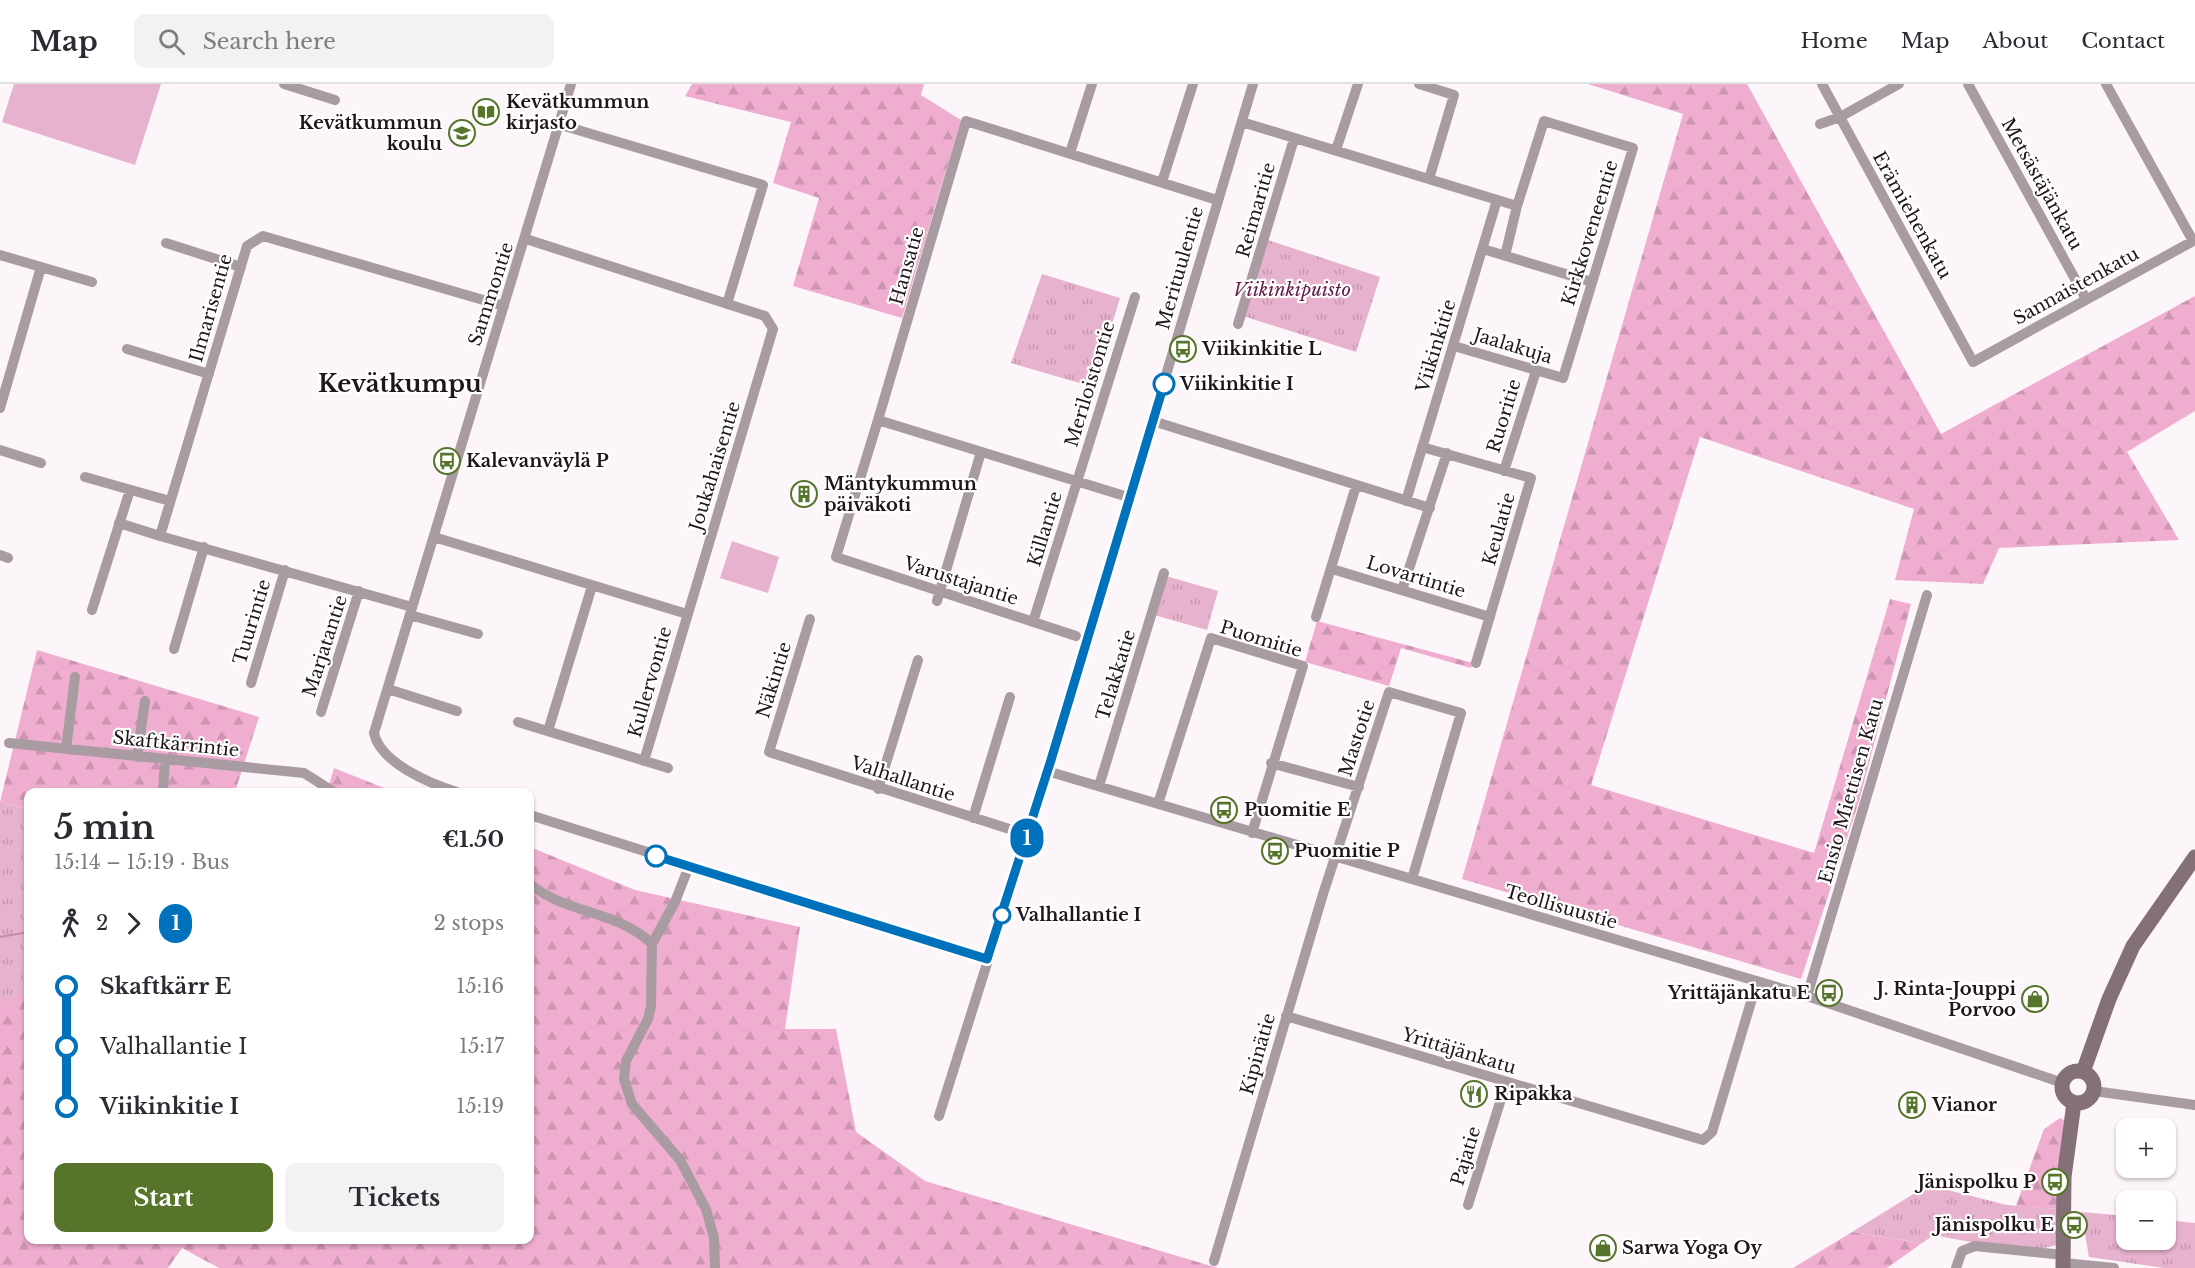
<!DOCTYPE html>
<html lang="en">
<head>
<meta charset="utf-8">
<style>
	:root { --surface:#fff; --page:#f2f2f3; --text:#2b2b33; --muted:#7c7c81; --line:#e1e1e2; --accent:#56742a }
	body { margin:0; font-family:"Libre Baskerville",serif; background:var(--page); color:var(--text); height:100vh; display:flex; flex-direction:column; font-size:22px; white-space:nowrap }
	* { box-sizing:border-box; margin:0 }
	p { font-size:20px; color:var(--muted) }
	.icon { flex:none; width:33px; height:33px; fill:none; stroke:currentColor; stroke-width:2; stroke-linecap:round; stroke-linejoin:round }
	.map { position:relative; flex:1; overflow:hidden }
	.details { position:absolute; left:24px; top:704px; width:510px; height:456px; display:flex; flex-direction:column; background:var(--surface); border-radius:12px; box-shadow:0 2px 4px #0004 }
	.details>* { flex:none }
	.badge { padding:0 12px; border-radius:20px; font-size:21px; line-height:39px }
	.tools { position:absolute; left:2116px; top:1034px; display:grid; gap:12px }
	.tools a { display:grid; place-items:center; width:60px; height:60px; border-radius:12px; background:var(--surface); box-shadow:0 2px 4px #0004; font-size:30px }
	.map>.badge { position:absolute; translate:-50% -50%; box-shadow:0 0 0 3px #fff }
	.legs { display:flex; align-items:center; gap:9px; height:66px; padding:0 30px; font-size:20px }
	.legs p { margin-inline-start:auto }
	.summary { display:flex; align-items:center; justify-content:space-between; height:102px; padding:0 30px }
	h1 { font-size:33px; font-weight:800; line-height:45px }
	.cta { display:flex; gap:12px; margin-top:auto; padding:12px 30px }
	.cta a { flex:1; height:69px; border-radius:12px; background:var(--accent); color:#fff; font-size:24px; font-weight:800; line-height:69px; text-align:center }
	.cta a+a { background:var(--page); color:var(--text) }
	ul { padding:0 30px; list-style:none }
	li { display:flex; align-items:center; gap:21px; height:60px; font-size:22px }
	li i { display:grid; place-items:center; width:9px; height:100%; margin:0 8px; background:currentColor }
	li i::after { content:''; width:15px; height:15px; margin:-8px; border:4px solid; border-radius:50%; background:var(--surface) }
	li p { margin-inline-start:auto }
	li:first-child i { background:linear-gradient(#0000 50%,currentColor 0) }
	li:last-child i { background:linear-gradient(currentColor 50%,#0000 0) }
	header { display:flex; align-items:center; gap:36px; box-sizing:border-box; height:84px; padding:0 30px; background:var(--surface); border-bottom:2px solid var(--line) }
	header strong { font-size:28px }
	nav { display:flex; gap:33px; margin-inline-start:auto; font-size:21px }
	.search { width:420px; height:54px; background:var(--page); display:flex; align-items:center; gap:15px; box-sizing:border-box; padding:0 21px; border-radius:12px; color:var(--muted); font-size:22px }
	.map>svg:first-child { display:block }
</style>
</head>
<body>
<header>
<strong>Map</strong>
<div class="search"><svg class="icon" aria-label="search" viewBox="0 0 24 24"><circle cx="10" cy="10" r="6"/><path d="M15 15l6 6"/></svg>Search here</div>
<nav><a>Home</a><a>Map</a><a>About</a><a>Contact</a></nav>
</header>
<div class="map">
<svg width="2195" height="1184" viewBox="0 0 2195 1184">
	<defs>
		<pattern id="grass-tufts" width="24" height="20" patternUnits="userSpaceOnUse" patternTransform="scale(1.5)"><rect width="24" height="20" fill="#e7b2cd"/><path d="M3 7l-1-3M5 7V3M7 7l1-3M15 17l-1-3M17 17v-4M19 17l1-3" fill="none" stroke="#c698af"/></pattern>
		<pattern id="forest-firs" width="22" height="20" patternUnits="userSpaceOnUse" patternTransform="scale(1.5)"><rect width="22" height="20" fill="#efaed0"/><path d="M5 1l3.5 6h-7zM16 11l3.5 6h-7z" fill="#cd95b2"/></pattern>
	</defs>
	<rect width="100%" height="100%" fill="#fcf5f9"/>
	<path fill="url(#grass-tufts)" d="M1262,154L1380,193L1356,268L1240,231Z
		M1042,190L1120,214L1093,303L1011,279Z
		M1166,492L1218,507L1207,546L1154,531Z
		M0,718L28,725V909L0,919Z
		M1928,1101L2007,1121L2058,1125L2056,1161C2034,1171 1959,1156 1934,1151L1922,1159L1852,1148Z
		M2081,1128L2127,1132V1155H2166V1136L2195,1139V1184H2164L2089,1173Z"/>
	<path fill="url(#forest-firs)" d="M692,0H924L921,11L961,36L902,234L793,202L819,114L773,99L791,38L685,12Z
		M1588,0H1747L1941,350L2195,212V327L2127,368L2179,456L1999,464L1983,500L1895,496L1914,425L1700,353L1591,701L1814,769L1890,515L1911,520L1859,717L1801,895L1462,795L1683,30Z
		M1317,537L1473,579L1471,584L1401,564L1389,602L1305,578Z
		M37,566L259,633L235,708H28V725L0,718Z
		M334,684L394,708H327Z
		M530,763L635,806L800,843L785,945H836L856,1048L925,1097L1218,1184H219L182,1164L168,1184H0V918L28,908V1155H530Z
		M2060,1034L2064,1036L2060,1081L2053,1093L2052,1106L2057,1112L2058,1125L2016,1122L2044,1045Z
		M1852,1148L1922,1159L1887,1184H1793Z"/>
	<path fill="#e7b2cd" d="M14,0H161L135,81L2,38Z
		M732,457L779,473L768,509L720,494Z"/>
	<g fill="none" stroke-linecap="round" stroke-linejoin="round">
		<path stroke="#c789aa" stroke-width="2" d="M0,853L28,848"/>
		<path stroke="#a99ba2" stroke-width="10" d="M284,0L335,16
			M1419,0L1454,11L1429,95
			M1822,0L1973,278L2195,156
			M1968,0L2086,215
			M2106,0L2193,157
			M1242,38L1517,122
			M1820,40L1840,33L1899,0
			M561,41L763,101L727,220
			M1336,66L1358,0
			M1070,69L1092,0
			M1162,98L1193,0
			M526,155L765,232L773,245L644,677
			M166,159L241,183
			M1483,165L1592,198
			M0,171L41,183L0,324
			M41,183L92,198
			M1238,240L1294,55
			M1454,262L1563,294L1633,64L1544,37L1517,122L1505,172
			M127,265L209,290
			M878,336L836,473L1076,552
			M1153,337L1430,424
			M1422,363L1531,394L1476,579
			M0,366L41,379
			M1504,387L1536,287
			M85,393L170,417
			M1128,413L878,336L966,37L1217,116
			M1406,417L1497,116
			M119,439L160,452
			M434,453L687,530
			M0,471L8,474
			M1332,485L1490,533
			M1402,506L1447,369
			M937,517L981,368
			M412,523L160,452L247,162L263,152L504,222
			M92,526L130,406
			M410,531L478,550
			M1316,533L1356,402
			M810,535L769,668L1028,751
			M1033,538L1135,213
			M174,565L204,463
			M251,599L285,486
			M388,605L457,627
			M321,628L359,507
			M518,638L668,684
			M548,647L592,502
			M9,659L304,689L334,708
			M66,665L75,593
			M137,673L145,617
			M1271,679L1359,703
			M1047,687L1807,912L2063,999
			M1099,702L1164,489
			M878,705L918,576
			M163,708L165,675
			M457,708C431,700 380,679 374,649L571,0
			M1158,720L1211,554L1303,582L1252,749
			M530,731L987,875
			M973,734L1010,613
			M689,782L675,818L652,860L651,922L648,935L626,977L624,995L632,1020L680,1076L706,1125L714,1154L715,1184
			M530,800C566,830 619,827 652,860
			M1807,912L1927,511
			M1286,932L1703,1056L1712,1048L1757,898
			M2094,1007L2195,1021
			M939,1032L1051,676L1253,0
			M1468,1121L1506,999
			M1214,1177L1323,810L1389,608L1461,629L1412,795
			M2064,1179L2114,1184
			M1956,1184L1962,1167L1975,1162L2064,1171"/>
		<path stroke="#837079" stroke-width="15" d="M2062 1003a16 16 0 1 1 32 0a16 16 0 1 1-32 0Z
			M2083,988L2109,915L2133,862L2195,773
			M2063,1184L2064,1093L2074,1019"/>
	</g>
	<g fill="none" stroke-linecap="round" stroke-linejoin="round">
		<defs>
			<path id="line-1" d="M656,772L987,875L1051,676L1164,300"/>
		</defs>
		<use href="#line-1" stroke="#fff" stroke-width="14"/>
		<use href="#line-1" stroke="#0072bc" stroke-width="9"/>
	</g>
	<defs>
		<symbol id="library-ring" viewBox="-11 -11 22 22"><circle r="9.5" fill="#fff" stroke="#56742a" stroke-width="1.5"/><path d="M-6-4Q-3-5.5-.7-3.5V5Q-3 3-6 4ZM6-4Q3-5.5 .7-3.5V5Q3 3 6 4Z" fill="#56742a"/></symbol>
		<symbol id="school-ring" viewBox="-11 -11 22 22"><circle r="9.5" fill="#fff" stroke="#56742a" stroke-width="1.5"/><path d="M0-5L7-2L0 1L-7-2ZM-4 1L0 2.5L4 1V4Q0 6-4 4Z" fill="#56742a"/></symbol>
		<symbol id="bus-ring" viewBox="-11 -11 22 22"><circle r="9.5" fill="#fff" stroke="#56742a" stroke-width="1.5"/><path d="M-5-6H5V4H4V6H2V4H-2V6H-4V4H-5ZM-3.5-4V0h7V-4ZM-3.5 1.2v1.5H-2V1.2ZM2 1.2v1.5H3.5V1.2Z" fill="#56742a"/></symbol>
		<symbol id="building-ring" viewBox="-11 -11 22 22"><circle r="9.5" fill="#fff" stroke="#56742a" stroke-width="1.5"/><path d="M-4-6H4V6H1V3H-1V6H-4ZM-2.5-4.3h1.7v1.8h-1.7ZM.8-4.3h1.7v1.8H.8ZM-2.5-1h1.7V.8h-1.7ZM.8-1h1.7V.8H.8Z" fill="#56742a"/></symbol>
		<symbol id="shop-ring" viewBox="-11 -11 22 22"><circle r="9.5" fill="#fff" stroke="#56742a" stroke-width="1.5"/><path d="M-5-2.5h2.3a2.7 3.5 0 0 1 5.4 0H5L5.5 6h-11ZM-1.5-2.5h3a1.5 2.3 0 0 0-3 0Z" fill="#56742a"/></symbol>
		<symbol id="restaurant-ring" viewBox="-11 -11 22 22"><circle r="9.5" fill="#fff" stroke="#56742a" stroke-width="1.5"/><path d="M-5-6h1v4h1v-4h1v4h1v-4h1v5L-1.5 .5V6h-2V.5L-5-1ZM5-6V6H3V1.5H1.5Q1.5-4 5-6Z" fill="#56742a"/></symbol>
	</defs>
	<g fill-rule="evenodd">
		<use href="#library-ring" x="471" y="13" width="30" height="30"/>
		<use href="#school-ring" x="447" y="34" width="30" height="30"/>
		<use href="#bus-ring" x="1168" y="250" width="30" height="30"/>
		<use href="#bus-ring" x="432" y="362" width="30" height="30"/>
		<use href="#building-ring" x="789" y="395" width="30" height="30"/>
		<use href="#bus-ring" x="1209" y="711" width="30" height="30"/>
		<use href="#bus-ring" x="1260" y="752" width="30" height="30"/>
		<use href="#bus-ring" x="1814" y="894" width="30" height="30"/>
		<use href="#shop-ring" x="2020" y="900" width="30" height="30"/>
		<use href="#restaurant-ring" x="1459" y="995" width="30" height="30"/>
		<use href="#building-ring" x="1897" y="1006" width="30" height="30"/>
		<use href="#bus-ring" x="2040" y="1083" width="30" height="30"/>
		<use href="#bus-ring" x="2059" y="1126" width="30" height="30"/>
		<use href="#shop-ring" x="1588" y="1149" width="30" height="30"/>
	</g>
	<g fill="#fff" stroke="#0072bc" stroke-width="3">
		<circle cx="1164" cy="300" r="10"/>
		<circle cx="656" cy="772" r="10"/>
		<circle cx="1002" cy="831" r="8"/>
	</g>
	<g text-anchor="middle" stroke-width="4.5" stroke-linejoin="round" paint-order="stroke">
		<g font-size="18" font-weight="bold" fill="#20151a" stroke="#fff" text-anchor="start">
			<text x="506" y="24">Kevätkummun<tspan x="506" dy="21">kirjasto</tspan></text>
			<text x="442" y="45" text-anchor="end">Kevätkummun<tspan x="442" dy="21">koulu</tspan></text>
			<text x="1202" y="271">Viikinkitie L</text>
			<text x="466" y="383">Kalevanväylä P</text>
			<text x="824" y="406">Mäntykummun<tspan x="824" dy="21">päiväkoti</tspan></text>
			<text x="1244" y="732">Puomitie E</text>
			<text x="1294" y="773">Puomitie P</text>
			<text x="2016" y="911" text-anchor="end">J. Rinta-Jouppi<tspan x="2016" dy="21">Porvoo</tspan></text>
			<text x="1810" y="915" text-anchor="end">Yrittäjänkatu E</text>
			<text x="1494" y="1016">Ripakka</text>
			<text x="1932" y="1027">Vianor</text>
			<text x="2036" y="1104" text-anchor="end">Jänispolku P</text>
			<text x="2054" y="1147" text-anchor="end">Jänispolku E</text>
			<text x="1622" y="1170">Sarwa Yoga Oy</text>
		</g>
		<g font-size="18" fill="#20151a" stroke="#fff">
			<text transform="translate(2042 100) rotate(61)" y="6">Metsästäjänkatu</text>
			<text transform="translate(1256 126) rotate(-74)" y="6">Reimaritie</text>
			<text transform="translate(1912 131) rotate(61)" y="6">Erämiehenkatu</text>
			<text transform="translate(1590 149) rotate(-73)" y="6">Kirkkoveneentie</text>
			<text transform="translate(907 182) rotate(-74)" y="6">Hansatie</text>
			<text transform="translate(1180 184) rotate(-74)" y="6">Merituulentie</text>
			<text transform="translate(2076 202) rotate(-29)" y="6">Sannaistenkatu</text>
			<text transform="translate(491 210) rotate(-72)" y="6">Sammontie</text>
			<text transform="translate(211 224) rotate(-74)" y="6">Ilmarisentie</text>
			<text transform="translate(1436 262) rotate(-73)" y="6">Viikinkitie</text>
			<text transform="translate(1513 262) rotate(17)" y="6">Jaalakuja</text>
			<text transform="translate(1090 300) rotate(-73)" y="6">Meriloistontie</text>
			<text transform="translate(1504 332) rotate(-73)" y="6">Ruoritie</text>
			<text transform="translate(715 382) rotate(-73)" y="6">Joukahaisentie</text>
			<text transform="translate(1045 445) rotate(-73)" y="6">Killantie</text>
			<text transform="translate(1499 445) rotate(-74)" y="6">Keulatie</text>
			<text transform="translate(1416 493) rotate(17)" y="6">Lovartintie</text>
			<text transform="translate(961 497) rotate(18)" y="6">Varustajantie</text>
			<text transform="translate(252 538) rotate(-73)" y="6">Tuurintie</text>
			<text transform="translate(1261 555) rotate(17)" y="6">Puomitie</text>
			<text transform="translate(325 562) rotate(-72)" y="6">Marjatantie</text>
			<text transform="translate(1116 591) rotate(-73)" y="6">Telakkatie</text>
			<text transform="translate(774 596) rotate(-73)" y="6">Näkintie</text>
			<text transform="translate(650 598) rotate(-74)" y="6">Kullervontie</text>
			<text transform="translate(1357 654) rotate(-72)" y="6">Mastotie</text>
			<text transform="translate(176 660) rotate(6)" y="6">Skaftkärrintie</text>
			<text transform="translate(903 695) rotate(18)" y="6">Valhallantie</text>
			<text transform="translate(1851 707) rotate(-74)" y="6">Ensio Miettisen Katu</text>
			<text transform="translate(1561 823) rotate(16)" y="6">Teollisuustie</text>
			<text transform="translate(1459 967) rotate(17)" y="6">Yrittäjänkatu</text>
			<text transform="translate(1258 970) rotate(-74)" y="6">Kipinätie</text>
			<text transform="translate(1466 1072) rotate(-73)" y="6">Pajatie</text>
		</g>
		<g font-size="18" font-style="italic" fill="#641a48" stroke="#fff">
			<text x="1292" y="212">Viikinkipuisto</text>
		</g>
		<g font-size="18" font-weight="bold" fill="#20151a" stroke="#fff" text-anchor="start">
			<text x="1180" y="306">Viikinkitie I</text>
			<text x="1016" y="837">Valhallantie I</text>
		</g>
		<g font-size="24" font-weight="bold" fill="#20151a" stroke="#fff">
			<text x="400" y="308">Kevätkumpu</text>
		</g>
	</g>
</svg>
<div class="tools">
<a>+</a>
<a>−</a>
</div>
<b class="badge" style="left:1027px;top:754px;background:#0072bc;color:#fff">1</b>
<section class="details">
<div class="summary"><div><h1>5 min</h1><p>15:14 – 15:19 · Bus</p></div><b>€1.50</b></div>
<div class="legs"><svg class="icon" aria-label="walk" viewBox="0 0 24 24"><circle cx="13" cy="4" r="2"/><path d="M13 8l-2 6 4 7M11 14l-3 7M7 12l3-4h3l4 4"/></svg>2<svg class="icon" aria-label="forward" viewBox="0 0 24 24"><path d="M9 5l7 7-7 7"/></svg><b class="badge" style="background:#0072bc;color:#fff">1</b><p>2 stops</p></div>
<ul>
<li><i style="color:#0072bc"></i><b>Skaftkärr E</b><p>15:16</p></li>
<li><i style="color:#0072bc"></i><span>Valhallantie I</span><p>15:17</p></li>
<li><i style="color:#0072bc"></i><b>Viikinkitie I</b><p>15:19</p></li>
</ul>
<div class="cta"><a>Start</a><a>Tickets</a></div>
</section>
</div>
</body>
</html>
